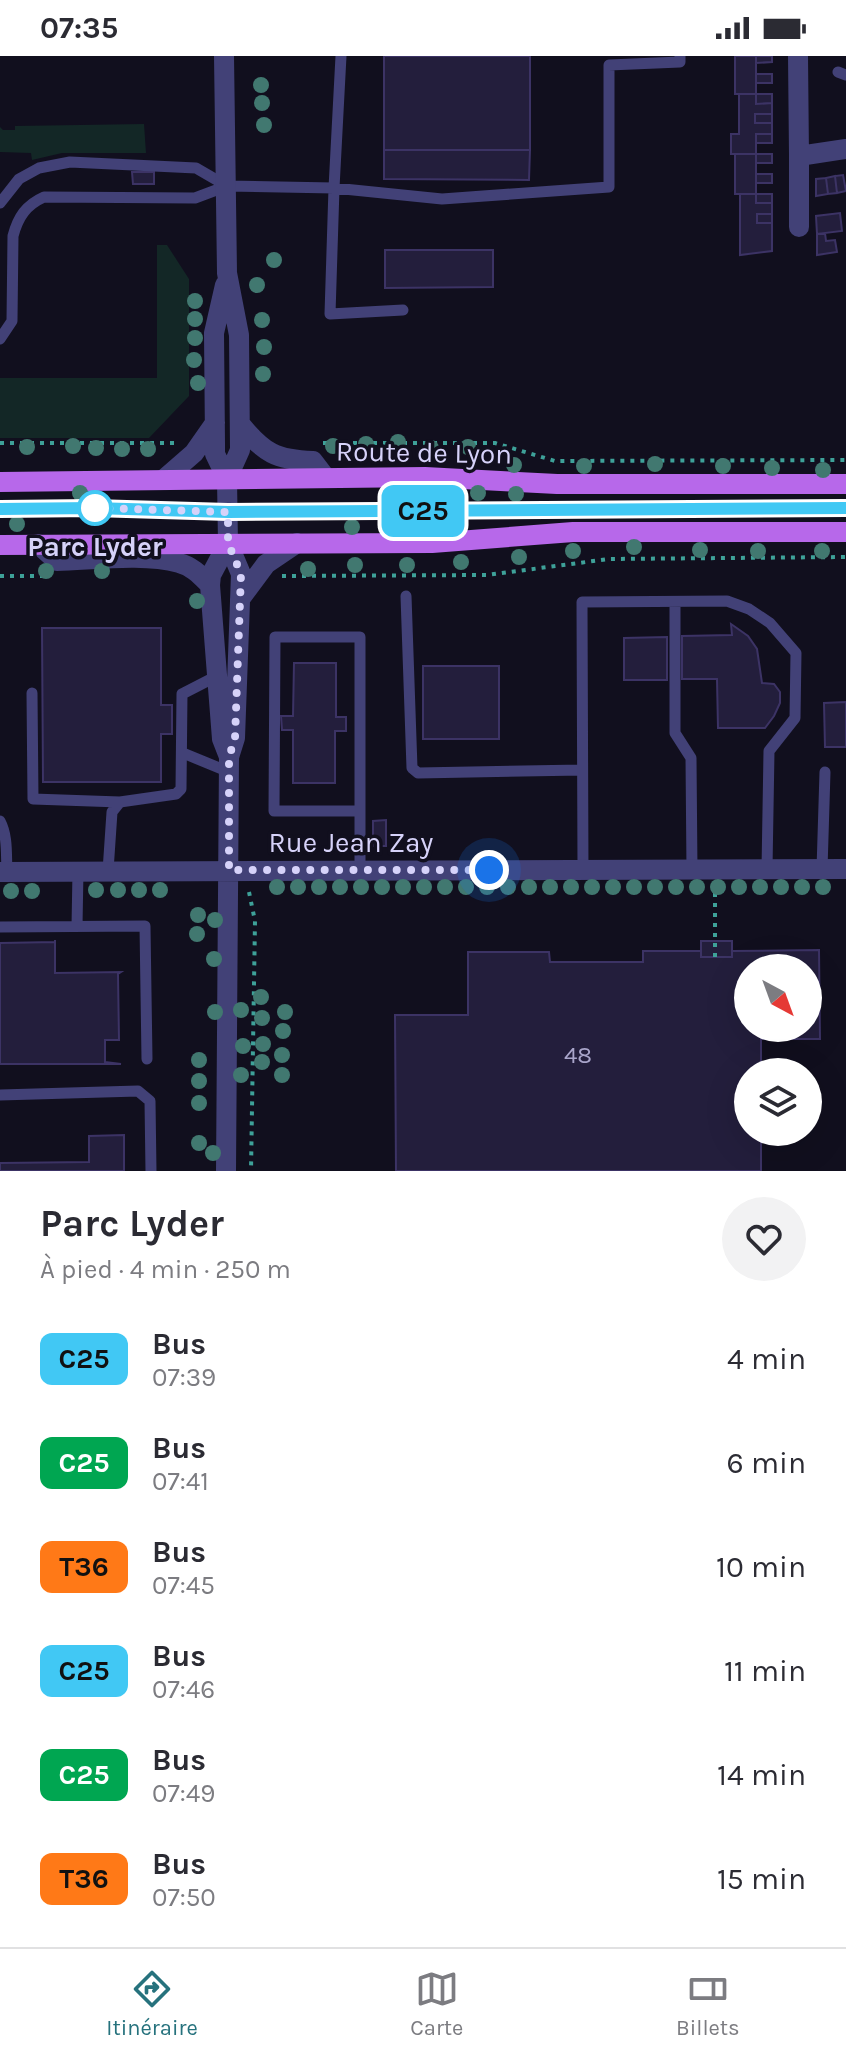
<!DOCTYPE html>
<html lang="fr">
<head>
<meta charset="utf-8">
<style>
	:root { --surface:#fff; --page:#f2f2f3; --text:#2b2b33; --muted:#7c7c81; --line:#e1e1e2; --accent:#26727d }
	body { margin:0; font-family:Karla,sans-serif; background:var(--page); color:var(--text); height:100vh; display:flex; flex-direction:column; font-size:30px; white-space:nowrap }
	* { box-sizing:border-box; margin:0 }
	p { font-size:26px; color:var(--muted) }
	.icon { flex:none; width:44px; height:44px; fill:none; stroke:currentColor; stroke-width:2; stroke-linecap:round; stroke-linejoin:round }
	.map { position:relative; height:1115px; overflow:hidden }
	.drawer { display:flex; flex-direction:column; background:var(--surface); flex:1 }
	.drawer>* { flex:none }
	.badge { padding:0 16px; border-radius:12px; font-size:28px; line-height:52px }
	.needle { width:52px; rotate:139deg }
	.fabs { position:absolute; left:734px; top:898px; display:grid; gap:16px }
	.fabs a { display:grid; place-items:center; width:88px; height:88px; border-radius:50%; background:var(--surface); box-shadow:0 8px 32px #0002; font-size:40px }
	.you { position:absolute; width:40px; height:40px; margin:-20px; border:6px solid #fff; border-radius:50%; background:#1a73e8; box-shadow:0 0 0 12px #1a73e833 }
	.map>.badge { position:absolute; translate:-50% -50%; box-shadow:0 0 0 4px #fff }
	.round { display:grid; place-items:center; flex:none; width:84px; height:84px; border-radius:42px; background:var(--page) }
	.head { display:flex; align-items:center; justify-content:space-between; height:136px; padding:0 40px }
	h1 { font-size:38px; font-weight:700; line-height:60px }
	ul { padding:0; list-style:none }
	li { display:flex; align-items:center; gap:24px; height:104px; padding:0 40px }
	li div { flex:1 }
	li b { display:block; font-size:30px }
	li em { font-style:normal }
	li .badge { min-width:88px; font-weight:700; text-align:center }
	.status { display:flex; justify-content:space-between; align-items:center; height:56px; padding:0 40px; background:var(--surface); direction:ltr }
	.status svg { height:22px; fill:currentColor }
	.dock { display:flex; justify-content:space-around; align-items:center; height:112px; border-top:2px solid var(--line); background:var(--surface); font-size:22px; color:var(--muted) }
	.dock a { display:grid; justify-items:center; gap:4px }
	.dock .selected { color:var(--accent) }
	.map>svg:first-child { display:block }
</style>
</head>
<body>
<div class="status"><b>07:35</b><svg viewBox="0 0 49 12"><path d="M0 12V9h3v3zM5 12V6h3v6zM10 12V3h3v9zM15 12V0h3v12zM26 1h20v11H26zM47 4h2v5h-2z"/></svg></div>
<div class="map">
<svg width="846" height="1115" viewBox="0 0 846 1115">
	<rect width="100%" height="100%" fill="#110f1e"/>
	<path fill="#132726" d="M144,68L146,97H62L32,104L31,97L0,96V71L3,74H15V70Z
		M157,189H167L189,223V340L149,382H0V322H157Z"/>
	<path fill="#231e3c" stroke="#3c3365" stroke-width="2" fill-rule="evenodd" d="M384,0H530V94H384Z
		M735,0H756V38H735Z
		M756,0H772V6L756,7Z
		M756,18H772V27H756Z
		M739,38H756V48L772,47V58H755V67H772V78H756V98H731V78H739Z
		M756,38H772V47L756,48Z
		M755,58H772V67H755Z
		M756,78H772V87H756Z
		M384,94H530L529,124L384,123Z
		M735,98H756V138H735Z
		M756,98H772V107H756Z
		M132,116H154V128H133Z
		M756,118H772V127H756Z
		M843,119L846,135L837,137L835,120Z
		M835,120L837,137L828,138L826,122Z
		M826,122L828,138L816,140V123Z
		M740,138H756V147H772V158H757V167H772V195L740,199Z
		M756,138H772V147H756Z
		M840,157L842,175L817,178L816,160Z
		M757,158H772V167H757Z
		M825,177L826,185L835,184L837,196L817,199V178Z
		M385,194H493V231L385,232Z
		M731,568L748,580L757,593L762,627L774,628L780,636V647L774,660L765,672H718L717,623H682V580L732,579Z
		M42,572H161V649H172V678H161V726H43Z
		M667,581V624H624V582Z
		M294,607H336V661H346V675H335V727H293V674H282L281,660H293Z
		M423,610H499V683H423Z
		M846,646V691H825L824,647Z
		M386,764V790H373V765Z
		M55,884V917L121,916L118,918L119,984H105V1006L121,1008H0V887L55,886Z
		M701,885H732V901H701Z
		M819,894L820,983H761V1016H748V1076H761V1115H396L395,959H468V896H549L550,906H643V895H701V901H732V895ZM748,912H808V972H748Z
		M124,1079V1115H0V1107L89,1106V1080Z"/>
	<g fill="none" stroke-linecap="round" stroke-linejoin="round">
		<path stroke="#3ea199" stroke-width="4" stroke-dasharray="4 6" stroke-linecap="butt" d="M0,387H174
			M323,387H495L555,405L846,404
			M0,520H46
			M282,520L487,519L609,503L846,501
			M249,836L255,865L251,1115
			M715,901V832"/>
		<path stroke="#424177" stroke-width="11" d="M341,0L334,132L442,143L609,131V9L680,6V0
			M838,16L846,19
			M0,147L19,123L39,112L70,106L196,112L227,130
			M0,283L12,265L13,180C18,161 26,149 44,141L195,142L227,130L334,132L330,258L403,254
			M0,453L93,452L228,456L846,452
			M406,540L412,712L418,717L582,714
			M675,546V677L691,702L692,814
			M32,637L33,743L120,746
			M183,697L229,716
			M360,755H274L275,581H360V814
			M0,765C8,780 6,799 7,815
			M822,813L825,716
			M583,814L582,546L727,545L749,553L770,567L796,597L795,662L769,695L767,813
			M108,815L112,756L120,746L176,738L181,733L182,638L217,620
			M77,870L78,815
			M0,871L145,870L147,1003
			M0,1039L138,1035L150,1045L151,1115"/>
		<path stroke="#424177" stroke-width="20" d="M224,0L227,217L239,279L240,394L227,423L228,487L241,518L235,682L229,701L226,1115
			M798,0L799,100L846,93
			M799,100V171
			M225,229L214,277L215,387V398L227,423
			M240,368C264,397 276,404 313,405L326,422
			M163,424L194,397L215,367
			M228,487L211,519L210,529L222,683L229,701
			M38,488L57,505C94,504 144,497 179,507C192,510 201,520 210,529
			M240,543L266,508L297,487
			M0,816L846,813"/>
		<path stroke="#b768ea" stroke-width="20" d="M0,426L425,421L557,428H846
			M0,489L432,487L573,476H846"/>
	</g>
	<g fill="#417870">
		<circle cx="261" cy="29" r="8"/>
		<circle cx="262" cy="47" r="8"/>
		<circle cx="264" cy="69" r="8"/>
		<circle cx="274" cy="204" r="8"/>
		<circle cx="257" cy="229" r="8"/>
		<circle cx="195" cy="245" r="8"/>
		<circle cx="195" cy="263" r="8"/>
		<circle cx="262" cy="264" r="8"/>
		<circle cx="195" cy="282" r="8"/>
		<circle cx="264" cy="291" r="8"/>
		<circle cx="194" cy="304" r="8"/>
		<circle cx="263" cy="318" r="8"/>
		<circle cx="198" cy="327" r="8"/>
		<circle cx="398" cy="386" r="8"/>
		<circle cx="366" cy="388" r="8"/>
		<circle cx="73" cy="390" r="8"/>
		<circle cx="333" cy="390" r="8"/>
		<circle cx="27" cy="391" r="8"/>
		<circle cx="468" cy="391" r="8"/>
		<circle cx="96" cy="392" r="8"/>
		<circle cx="431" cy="392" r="8"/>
		<circle cx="122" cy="393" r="8"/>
		<circle cx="148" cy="393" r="8"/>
		<circle cx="655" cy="408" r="8"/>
		<circle cx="514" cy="409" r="8"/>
		<circle cx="584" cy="410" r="8"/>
		<circle cx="723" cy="410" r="8"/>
		<circle cx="772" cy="412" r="8"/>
		<circle cx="823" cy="414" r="8"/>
		<circle cx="80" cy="437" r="8"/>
		<circle cx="478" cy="437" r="8"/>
		<circle cx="516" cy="438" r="8"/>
		<circle cx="444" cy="439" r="8"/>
		<circle cx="17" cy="468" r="8"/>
		<circle cx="352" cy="471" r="8"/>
		<circle cx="390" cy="472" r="8"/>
		<circle cx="634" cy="491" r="8"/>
		<circle cx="700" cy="494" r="8"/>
		<circle cx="573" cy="495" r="8"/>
		<circle cx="758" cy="495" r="8"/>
		<circle cx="822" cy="495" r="8"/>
		<circle cx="519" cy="501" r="8"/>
		<circle cx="461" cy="506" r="8"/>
		<circle cx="355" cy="509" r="8"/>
		<circle cx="407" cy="509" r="8"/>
		<circle cx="308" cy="513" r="8"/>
		<circle cx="46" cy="515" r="8"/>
		<circle cx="102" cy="515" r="8"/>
		<circle cx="197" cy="545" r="8"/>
		<circle cx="277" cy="831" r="8"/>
		<circle cx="298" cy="831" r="8"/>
		<circle cx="319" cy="831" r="8"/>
		<circle cx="340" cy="831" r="8"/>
		<circle cx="361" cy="831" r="8"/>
		<circle cx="382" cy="831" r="8"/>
		<circle cx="403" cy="831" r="8"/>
		<circle cx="424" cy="831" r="8"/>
		<circle cx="445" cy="831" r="8"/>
		<circle cx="466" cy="831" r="8"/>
		<circle cx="487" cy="831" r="8"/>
		<circle cx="508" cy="831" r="8"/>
		<circle cx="529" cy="831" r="8"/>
		<circle cx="550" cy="831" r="8"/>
		<circle cx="571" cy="831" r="8"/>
		<circle cx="592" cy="831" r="8"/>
		<circle cx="613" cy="831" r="8"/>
		<circle cx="634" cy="831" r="8"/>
		<circle cx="655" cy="831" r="8"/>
		<circle cx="676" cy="831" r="8"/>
		<circle cx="697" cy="831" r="8"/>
		<circle cx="718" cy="831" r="8"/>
		<circle cx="739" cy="831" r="8"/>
		<circle cx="760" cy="831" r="8"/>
		<circle cx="781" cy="831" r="8"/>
		<circle cx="802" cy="831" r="8"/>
		<circle cx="823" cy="831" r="8"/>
		<circle cx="96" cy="834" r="8"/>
		<circle cx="118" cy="834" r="8"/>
		<circle cx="139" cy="834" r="8"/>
		<circle cx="160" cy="834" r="8"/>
		<circle cx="11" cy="835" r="8"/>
		<circle cx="32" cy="835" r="8"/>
		<circle cx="198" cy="859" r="8"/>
		<circle cx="215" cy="864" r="8"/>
		<circle cx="197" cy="878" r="8"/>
		<circle cx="214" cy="903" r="8"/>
		<circle cx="261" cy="941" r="8"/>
		<circle cx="241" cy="954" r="8"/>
		<circle cx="215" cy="956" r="8"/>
		<circle cx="285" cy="956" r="8"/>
		<circle cx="262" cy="962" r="8"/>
		<circle cx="283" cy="975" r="8"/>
		<circle cx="263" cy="988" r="8"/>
		<circle cx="243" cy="990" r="8"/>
		<circle cx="282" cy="999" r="8"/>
		<circle cx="199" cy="1004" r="8"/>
		<circle cx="262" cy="1006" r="8"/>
		<circle cx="241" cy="1019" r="8"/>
		<circle cx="282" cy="1019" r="8"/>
		<circle cx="199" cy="1025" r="8"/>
		<circle cx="199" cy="1047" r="8"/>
		<circle cx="199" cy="1087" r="8"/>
		<circle cx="213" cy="1097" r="8"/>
	</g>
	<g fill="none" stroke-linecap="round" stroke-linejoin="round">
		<defs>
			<path id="line" d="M0,453L93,452L228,456L846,452"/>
		</defs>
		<use href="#line" stroke="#fff" stroke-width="18"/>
		<use href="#line" stroke="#41c8f4" stroke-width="12"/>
		<path stroke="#d6d2f9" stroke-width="8" stroke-dasharray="0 14.4" d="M95,452L228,456V487L241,518L235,682L229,701V814H489"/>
	</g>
	<circle fill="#fff" stroke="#41c8f4" stroke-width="4" cx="95" cy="452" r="16"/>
	<g text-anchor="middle" stroke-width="7" stroke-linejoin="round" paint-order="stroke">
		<g font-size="24" fill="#a9a5ca">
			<text x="578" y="1007">48</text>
		</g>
		<g font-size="28" fill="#d6d2f9" stroke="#110f1e">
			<text transform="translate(424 396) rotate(1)" y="10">Route de Lyon</text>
			<text x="351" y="796">Rue Jean Zay</text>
		</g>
		<g font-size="28" font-weight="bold" fill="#d6d2f9" stroke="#110f1e">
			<text x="95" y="500">Parc Lyder</text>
		</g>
	</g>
</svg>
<div class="fabs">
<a><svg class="needle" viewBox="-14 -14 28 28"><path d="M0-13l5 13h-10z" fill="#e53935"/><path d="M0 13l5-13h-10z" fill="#7c7c81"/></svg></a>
<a><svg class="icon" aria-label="layers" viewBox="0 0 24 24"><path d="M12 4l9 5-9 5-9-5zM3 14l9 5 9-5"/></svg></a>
</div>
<div class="you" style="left:489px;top:814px"></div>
<b class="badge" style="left:423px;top:455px;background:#41c8f4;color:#111">C25</b>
</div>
<section class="drawer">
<div class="head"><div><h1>Parc Lyder</h1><p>À pied · 4 min · 250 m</p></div><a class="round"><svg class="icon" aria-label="heart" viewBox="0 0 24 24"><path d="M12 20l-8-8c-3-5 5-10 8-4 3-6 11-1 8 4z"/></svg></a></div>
<ul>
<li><span class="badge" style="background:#41c8f4;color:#111">C25</span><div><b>Bus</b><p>07:39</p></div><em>4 min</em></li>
<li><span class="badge" style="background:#00a651;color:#fff">C25</span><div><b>Bus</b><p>07:41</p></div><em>6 min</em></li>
<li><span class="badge" style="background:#ff7917;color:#111">T36</span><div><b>Bus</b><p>07:45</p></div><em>10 min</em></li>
<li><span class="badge" style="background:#41c8f4;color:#111">C25</span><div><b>Bus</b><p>07:46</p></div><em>11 min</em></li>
<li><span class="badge" style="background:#00a651;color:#fff">C25</span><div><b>Bus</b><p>07:49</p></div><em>14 min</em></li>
<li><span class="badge" style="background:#ff7917;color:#111">T36</span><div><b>Bus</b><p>07:50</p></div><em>15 min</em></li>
</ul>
</section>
<nav class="dock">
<a class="selected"><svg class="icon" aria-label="directions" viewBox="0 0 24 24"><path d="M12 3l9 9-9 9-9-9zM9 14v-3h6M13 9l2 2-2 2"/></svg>Itinéraire</a>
<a><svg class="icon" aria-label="map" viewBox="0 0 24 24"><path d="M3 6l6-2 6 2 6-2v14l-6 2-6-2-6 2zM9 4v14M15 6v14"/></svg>Carte</a>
<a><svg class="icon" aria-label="tickets" viewBox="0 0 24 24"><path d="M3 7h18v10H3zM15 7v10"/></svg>Billets</a>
</nav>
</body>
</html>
